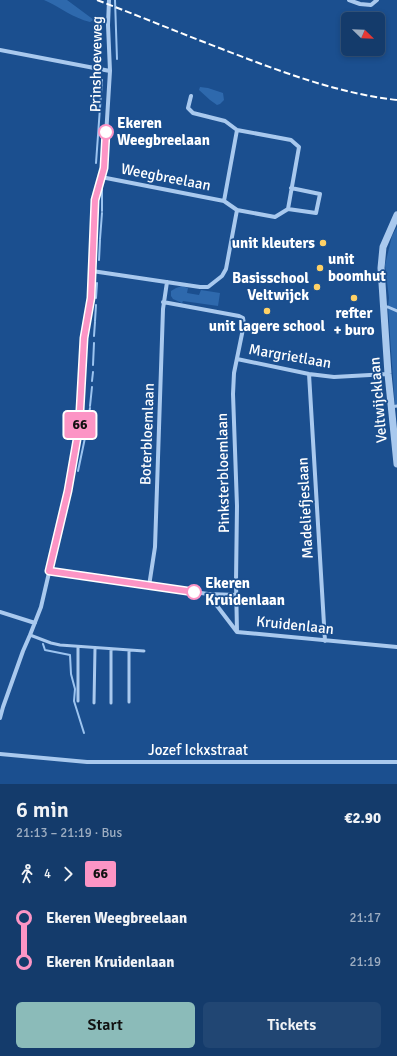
<!DOCTYPE html>
<html lang="en">
<head>
<meta charset="utf-8">
<style>
	:root { --surface:#143b6b; --page:#214673; --text:#f1f3f6; --muted:#9dadc1; --line:#33557e; --accent:#8bbbb9 }
	body { margin:0; font-family:Signika,sans-serif; background:var(--page); color:var(--text); height:100vh; display:flex; flex-direction:column; font-size:15px; white-space:nowrap }
	* { box-sizing:border-box; margin:0 }
	p { font-size:13px; color:var(--muted) }
	.icon { flex:none; width:22px; height:22px; fill:none; stroke:currentColor; stroke-width:2; stroke-linecap:round; stroke-linejoin:round }
	.map { position:relative; height:784px; overflow:hidden }
	.details { display:flex; flex-direction:column; background:var(--surface); flex:1 }
	.details>* { flex:none }
	.badge { padding:0 8px; border-radius:3px; font-size:14px; line-height:26px }
	.needle { width:26px; rotate:113deg }
	.controls { position:absolute; left:341px; top:12px; display:grid; gap:8px }
	.controls a { display:grid; place-items:center; width:44px; height:44px; border-radius:6px; background:var(--surface); box-shadow:0 2px 6px #0003,0 0 0 1px var(--line); font-size:20px }
	.map>.badge { position:absolute; translate:-50% -50%; box-shadow:0 0 0 2px #fff }
	.legs { display:flex; align-items:center; gap:6px; height:44px; padding:0 16px; font-size:13px }
	.legs p { margin-inline-start:auto }
	.headline { display:flex; align-items:center; justify-content:space-between; height:68px; padding:0 16px }
	h1 { font-size:22px; font-weight:600; line-height:30px }
	.primary-button { display:flex; gap:8px; margin-top:auto; padding:8px 16px }
	.primary-button a { flex:1; height:46px; border-radius:6px; background:var(--accent); color:#111; font-size:16px; font-weight:600; line-height:46px; text-align:center }
	.primary-button a+a { background:var(--page); color:var(--text) }
	ul { padding:0 16px; list-style:none }
	li { display:flex; align-items:center; gap:14px; height:44px; font-size:15px }
	li i { display:grid; place-items:center; width:6px; height:100%; margin:0 5px; background:currentColor }
	li i::after { content:''; width:10px; height:10px; margin:-5px; border:3px solid; border-radius:50%; background:var(--surface) }
	li p { margin-inline-start:auto }
	li:first-child i { background:linear-gradient(#0000 50%,currentColor 0) }
	li:last-child i { background:linear-gradient(currentColor 50%,#0000 0) }
	.map>svg:first-child { display:block }
</style>
</head>
<body>
<div class="map">
<svg width="397" height="784" viewBox="0 0 397 784">
	<rect width="100%" height="100%" fill="#1b4f8f"/>
	<path fill="#2e69ad" d="M44,0H67L94,20L90,22C73,18 60,7 44,0Z
		M200,87L208,88L223,93L224,100L220,104L217,105L210,100L199,90Z
		M397,227V409L395,406L388,307L389,298L385,265L392,236Z
		M182,286L188,288L187,293L199,295L201,290L220,293L218,306L183,301L182,303L173,299L171,296V291L176,288Z"/>
	<g fill="none" stroke-linecap="round" stroke-linejoin="round">
		<path stroke="#9cc4f0" stroke-width="2" d="M115,0L117,59
			M96,163L102,80
			M102,211V189
			M100,239L102,213
			M99,260L100,240
			M96,298L97,283
			M95,321L96,305
			M94,336L95,322
			M93,365L94,343
			M92,381L93,372
			M90,406L92,387
			M78,471L86,433L90,408
			M43,644L45,650L70,655L71,674L75,689L74,701L84,733"/>
		<path stroke="#a9c9ee" stroke-width="3" d="M383,307H388L397,311
			M391,407L397,406
			M30,635L51,643L60,645L144,651
			M78,647V701
			M111,649V703
			M129,702V650
			M94,703L95,648"/>
		<path stroke="#a9c9ee" stroke-width="4" d="M349,0L360,4L371,5L377,0
			M0,50L110,71
			M191,96L188,108L193,113L225,121L237,130L291,140L299,147L288,209
			M101,177L224,201L237,210L275,217L288,209L316,213L320,194L291,188
			M224,201L237,130
			M92,271L200,287H208L222,276L226,269L237,210
			M163,302L239,316L243,318L244,324L234,373L233,394L237,506L236,582L237,632
			M237,359L309,374L334,377L388,374
			M309,374L325,641
			M49,571L208,594L236,595
			M149,586L155,547L163,309L167,282
			M208,594L237,632L397,647
			M0,612L35,623
			M0,718L3,707L23,651L30,635L41,607L68,491L79,428L80,417L82,352L84,338L91,297L95,200L104,168L110,71L108,25L109,0
			M0,754L87,762H397"/>
		<path stroke="#a9c9ee" stroke-width="7" d="M397,215L383,247L381,268L388,374L397,464"/>
		<path stroke="#fff" stroke-width="2" stroke-dasharray="7 3" stroke-linecap="butt" d="M97,0C139,16 180,33 222,49C279,71 336,93 397,100"/>
	</g>
	<g fill="none" stroke-linecap="round" stroke-linejoin="round">
		<defs>
			<path id="line-1" d="M106,132L104,168L95,200L91,298L84,338L79,428L68,491L49,571L194,592"/>
		</defs>
		<use href="#line-1" stroke="#fff" stroke-width="9"/>
		<use href="#line-1" stroke="#fc95c5" stroke-width="6"/>
	</g>
	<g fill="#fff" stroke="#fc95c5" stroke-width="2">
		<circle cx="106" cy="132" r="7"/>
		<circle cx="194" cy="592" r="7"/>
	</g>
	<g fill="#ffd166" stroke="#1b4f8f" stroke-width="1.5">
		<circle cx="323" cy="243" r="4"/>
		<circle cx="320" cy="268" r="4"/>
		<circle cx="317" cy="287" r="4"/>
		<circle cx="354" cy="298" r="4"/>
		<circle cx="267" cy="311" r="4"/>
	</g>
	<g text-anchor="middle" stroke-width="3.5" stroke-linejoin="round" paint-order="stroke">
		<g font-size="15" fill="#fff" stroke="#1b4f8f">
			<text transform="translate(96 64) rotate(-89)" y="5">Prinshoeveweg</text>
			<text transform="translate(166 177) rotate(11)" y="5">Weegbreelaan</text>
			<text transform="translate(290 356) rotate(10)" y="5">Margrietlaan</text>
			<text transform="translate(378 400) rotate(-95)" y="5">Veltwijcklaan</text>
			<text transform="translate(147 434) rotate(-88)" y="5">Boterbloemlaan</text>
			<text transform="translate(223 473) rotate(-91)" y="5">Pinksterbloemlaan</text>
			<text transform="translate(305 508) rotate(-93)" y="5">Madeliefjeslaan</text>
			<text transform="translate(295 625) rotate(6)" y="5">Kruidenlaan</text>
			<text x="198" y="755">Jozef Ickxstraat</text>
		</g>
		<g font-size="15" font-weight="bold" fill="#fff" stroke="#1b4f8f" text-anchor="start">
			<text x="117" y="128">Ekeren<tspan x="117" dy="17">Weegbreelaan</tspan></text>
			<text x="205" y="588">Ekeren<tspan x="205" dy="17">Kruidenlaan</tspan></text>
		</g>
		<g font-size="15" font-weight="bold" fill="#fff" stroke="#1b4f8f" text-anchor="end">
			<text x="315" y="248">unit kleuters</text>
			<text x="328" y="264" text-anchor="start">unit<tspan x="328" dy="17">boomhut</tspan></text>
			<text x="309" y="283">Basisschool<tspan x="309" dy="17">Veltwijck</tspan></text>
			<text x="354" y="318" text-anchor="middle">refter<tspan x="354" dy="17">+ buro</tspan></text>
			<text x="267" y="331" text-anchor="middle">unit lagere school</text>
		</g>
	</g>
</svg>
<div class="controls">
<a><svg class="needle" viewBox="-14 -14 28 28"><path d="M0-13l5 13h-10z" fill="#e53935"/><path d="M0 13l5-13h-10z" fill="#9dadc1"/></svg></a>
</div>
<b class="badge" style="left:80px;top:425px;background:#fc95c5;color:#111">66</b>
</div>
<section class="details">
<div class="headline"><div><h1>6 min</h1><p>21:13 – 21:19 · Bus</p></div><b>€2.90</b></div>
<div class="legs"><svg class="icon" aria-label="walk" viewBox="0 0 24 24"><circle cx="13" cy="4" r="2"/><path d="M13 8l-2 6 4 7M11 14l-3 7M7 12l3-4h3l4 4"/></svg>4<svg class="icon" aria-label="forward" viewBox="0 0 24 24"><path d="M9 5l7 7-7 7"/></svg><b class="badge" style="background:#fc95c5;color:#111">66</b></div>
<ul>
<li><i style="color:#fc95c5"></i><b>Ekeren Weegbreelaan</b><p>21:17</p></li>
<li><i style="color:#fc95c5"></i><b>Ekeren Kruidenlaan</b><p>21:19</p></li>
</ul>
<div class="primary-button"><a>Start</a><a>Tickets</a></div>
</section>
</body>
</html>
